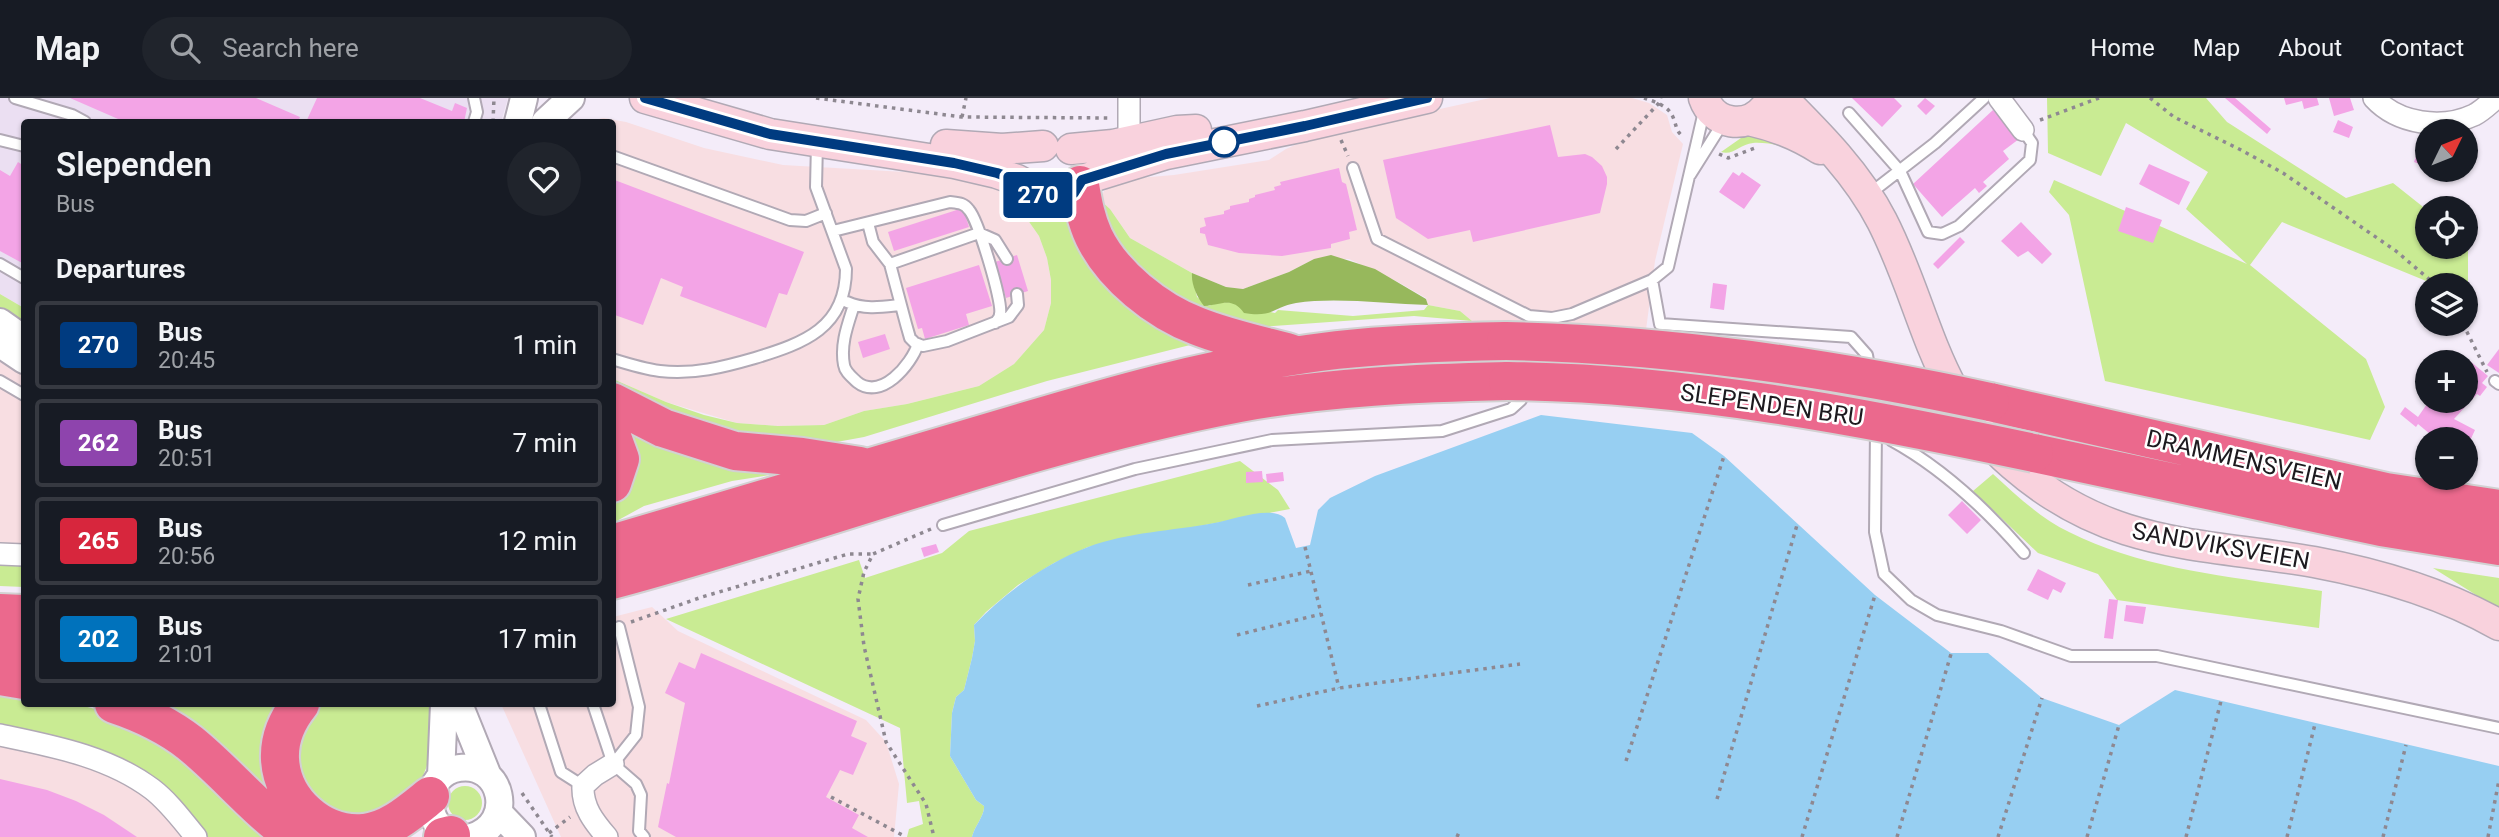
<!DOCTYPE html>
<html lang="en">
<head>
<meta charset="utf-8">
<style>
	:root { --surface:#171b24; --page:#20242c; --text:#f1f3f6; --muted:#9ea1a6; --line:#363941 }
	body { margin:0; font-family:Roboto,sans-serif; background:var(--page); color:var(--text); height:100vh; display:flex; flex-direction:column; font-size:26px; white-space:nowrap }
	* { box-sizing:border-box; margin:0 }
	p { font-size:23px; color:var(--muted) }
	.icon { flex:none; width:38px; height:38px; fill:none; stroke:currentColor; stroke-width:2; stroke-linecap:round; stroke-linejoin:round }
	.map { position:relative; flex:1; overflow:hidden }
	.side { position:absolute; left:21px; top:21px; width:595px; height:588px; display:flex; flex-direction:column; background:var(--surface); border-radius:7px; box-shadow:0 2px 5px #0004 }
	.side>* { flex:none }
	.badge { padding:0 14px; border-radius:5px; font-size:24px; line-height:46px }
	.needle { width:46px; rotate:47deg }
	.buttons { position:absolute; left:2415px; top:21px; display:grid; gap:14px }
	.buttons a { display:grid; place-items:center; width:63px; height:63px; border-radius:50%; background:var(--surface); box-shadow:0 2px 5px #0004; font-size:35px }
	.map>.badge { position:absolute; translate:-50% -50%; box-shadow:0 0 0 4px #fff }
	h2 { padding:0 35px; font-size:26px; line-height:63px }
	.round { display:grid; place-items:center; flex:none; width:74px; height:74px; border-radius:37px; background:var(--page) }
	.headline { display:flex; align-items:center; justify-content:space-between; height:119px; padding:0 35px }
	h1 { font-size:33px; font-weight:600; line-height:52px }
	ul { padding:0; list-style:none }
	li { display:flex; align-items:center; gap:21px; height:88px; margin:0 14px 10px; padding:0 21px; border:4px solid var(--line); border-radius:7px }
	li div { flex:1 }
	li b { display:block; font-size:26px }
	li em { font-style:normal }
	li .badge { min-width:77px; font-weight:700; text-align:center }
	header { display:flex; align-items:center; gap:42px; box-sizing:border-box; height:98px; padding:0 35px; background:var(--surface); border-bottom:2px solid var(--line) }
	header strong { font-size:33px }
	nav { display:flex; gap:38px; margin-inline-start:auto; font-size:24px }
	.search { width:490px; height:63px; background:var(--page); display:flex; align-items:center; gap:18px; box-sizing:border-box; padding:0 24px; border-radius:38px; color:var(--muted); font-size:26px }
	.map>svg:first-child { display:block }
</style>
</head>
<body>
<header>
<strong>Map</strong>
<div class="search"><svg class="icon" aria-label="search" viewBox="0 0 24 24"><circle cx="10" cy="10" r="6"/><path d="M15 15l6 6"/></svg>Search here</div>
<nav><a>Home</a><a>Map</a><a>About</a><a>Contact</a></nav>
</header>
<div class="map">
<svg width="2499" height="739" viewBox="0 0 2499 739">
	<rect width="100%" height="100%" fill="#f4ecf9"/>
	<path fill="#f8dee2" d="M1490,0H1632L1649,5L1667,17L1672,34L1683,46L1655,163L1646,232L1472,223L1460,213L1428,207L1426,200L1398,184L1349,161H1314L1289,174L1243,191L1226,189L1192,175L1130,140L1110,111L1100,102L1104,93L1110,87L1126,81L1174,77L1269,62L1286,51L1295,47L1408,18Z
		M604,20L626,24L704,50L783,67L957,77L1008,94L1039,138L1047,160L1051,182V205L1044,232L1014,266L979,288L907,306L864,313L824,327L778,328L737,325L666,304L613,281L612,24H581Z
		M0,262L24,278V462L0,461Z
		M652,509L678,533L866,622L886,644L899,686L894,739H561L501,606H612L613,519Z
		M0,646L64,660L105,675L141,696L177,729L185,739H0Z"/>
	<path fill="#ebdff2" d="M0,0H508L501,24H24V210L0,196Z"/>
	<path fill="#c9eb93" d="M2047,0H2206L2227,24L2346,100L2393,85L2427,112V149H2466V141L2468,143V201L2466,200V187H2436L2282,124L2250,167L2366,261L2385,309L2370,342L2105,283L2069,117L2049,94L2054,82L2247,166L2186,111L2208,74L2126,25L2101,78L2048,55Z
		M1756,37L1799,53C1785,49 1768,44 1753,45C1740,46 1733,58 1721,54L1741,40Z
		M1008,94C1035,109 1040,114 1071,112L1202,244L1047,283L864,339L820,347L742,344L613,293V281L666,304L704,317L737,325L778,328L824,327L864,313L907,306L979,288L1014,266L1044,232L1051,205V182L1047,160L1039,138Z
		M1100,102L1110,111L1130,140L1192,175L1197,199L1209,208C1228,198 1255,210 1275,215L1278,212L1353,218L1424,212L1428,207L1460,213L1472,223L1414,218L1247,230L1205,222L1114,152Z
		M0,196L24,210V225L0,209Z
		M636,325L795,373L732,383L644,408L613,425C613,393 617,351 636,325Z
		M1240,363L1278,392L1290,411L1088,449L1054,465L1018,487L986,514L974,527L975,543L972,560L964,592L956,599L952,615L950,658L976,702L984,708C985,717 974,729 972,739H907L909,731L923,726L919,703L907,705L900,630L666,521L859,462L865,480L942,455L969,433Z
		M1993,376C2016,397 2040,420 2069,434C2146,473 2238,479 2322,493L2319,530L2117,502L2098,476L2038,455L1973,393Z
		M0,461L24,462V489L0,488Z
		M2433,470L2499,480V511L2492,507Z
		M0,590L24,595V606H76L114,616L142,626L276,739H206L185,712L0,627Z
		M146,606H284L276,698Z
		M310,606H430C433,630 433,668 417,687C407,700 391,710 379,721L328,719L289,658Z
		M448 705a17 17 0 1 1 34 0a17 17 0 1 1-34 0Z"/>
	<path fill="#97b85c" d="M1331,157L1375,171L1426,201L1428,207C1387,206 1336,199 1296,205C1273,209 1273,220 1244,215C1232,198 1221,207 1204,208C1197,199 1191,186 1192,175L1226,189L1243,191L1289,174L1314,161Z"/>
	<path fill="#97cff2" d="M1541,317L1692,335L1724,358L1875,497L1951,555H1988L2042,600L2119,627L2175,592L2499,668V739H972C974,729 985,717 984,708L976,702L950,658L952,615L956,599L964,592L972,560L975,543L974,527C1006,494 1044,466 1088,449C1128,434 1172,433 1214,425C1233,422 1270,407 1285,420L1296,450L1310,447L1318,412L1330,400L1375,378Z"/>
	<path fill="#f3a4e6" d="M70,0H256L300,19L298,24H125Z
		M317,0H420L452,13L455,5L467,10L464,24H306Z
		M1852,0H1894L1902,8L1882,29Z
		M1925,0L1935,8L1926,17L1917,8Z
		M2225,0H2235L2271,31L2267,36Z
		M2284,0H2317L2319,7L2304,11L2302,3L2286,7Z
		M2329,0H2350L2354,12L2334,18Z
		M1993,12L2019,41L2003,53L2009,61L1983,84L1987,88L1979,95L1975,90L1942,119L1913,86Z
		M2338,22L2353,29L2349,40L2333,34Z
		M1550,27L1558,59L1585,56L1592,59L1602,68L1607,79V86L1600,115L1473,144L1470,132L1428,141L1396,120L1383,62Z
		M2420,49L2427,51V69L2414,64Z
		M18,64L24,68V166L0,153V72L10,78Z
		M2149,66L2190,84L2179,107L2139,86Z
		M1339,70L1342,84L1346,86L1357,132L1349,134L1350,141L1331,146V150L1282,158L1239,155L1208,147L1205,136L1200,135V130L1206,128L1204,120L1224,116V113L1230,111V108L1249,104V101L1255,99V97L1275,92L1274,89L1281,87L1280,84Z
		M1733,74L1739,78L1742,74L1761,87L1744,111L1719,94Z
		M612,81L804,154L787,197L779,195L766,230L680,198L683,189L661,180L643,227L612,216Z
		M2126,109L2162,122L2153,145L2118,133Z
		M963,110L969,129L894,153L888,134Z
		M2021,124L2052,156L2042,166L2028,153L2018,159L2001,143Z
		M1960,139L1965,144L1938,171L1933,166Z
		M1017,157L1028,193L1006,200L995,164Z
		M979,167L992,208L966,216L969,227L925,241L922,230L918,231L906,190Z
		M1713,185L1727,187L1724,212L1710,210Z
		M885,236L890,251L863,260L858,244Z
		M2499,251V275L2487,267Z
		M2465,259L2488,278L2482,285L2487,289L2480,298L2477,296L2454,321L2475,332L2468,347L2466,341H2455L2442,335L2436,341L2418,326L2416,329L2400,316L2405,309L2418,319L2429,303H2466V264H2460Z
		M1262,373L1263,384L1246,385V374Z
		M1283,374L1284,383L1267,385L1266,376Z
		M1962,403L1981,422L1967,436L1948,417Z
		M936,446L939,454L924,459L921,450Z
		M2038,471L2066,485L2061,495L2053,491L2048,502L2027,492Z
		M2109,501L2118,502L2113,541L2104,540Z
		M2126,507L2146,509L2143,526L2124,523Z
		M701,555L857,623L851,638L867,645L853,677L840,672L826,699L859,717L852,730L868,739H676L658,729L667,685L669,686L685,605L665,595L679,564L695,571Z
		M0,681L47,692L76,703L104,717L137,739H0Z"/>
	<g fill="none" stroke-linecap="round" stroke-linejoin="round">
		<defs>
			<path id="service" d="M15,0L72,17L85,24
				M1849,15L1900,73L1928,134L1942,136L1959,128L2030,62L2032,45L2023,32
				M474,24L477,14L474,0
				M0,42L24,48
				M612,58L790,122L806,123L826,115
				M1353,70L1377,141L1529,218L1552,220L1572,216L1652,182L1668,169L1705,9
				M1690,77L1724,23
				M1868,97L1935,45L1984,0
				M868,125L873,144L890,166L906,226L910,240L915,245L923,248L947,243L1009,219L1018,207L1017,196
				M833,133L950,104C959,105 964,105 969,112C978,122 1003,204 1000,216C1000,220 997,222 995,225
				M0,166L24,180
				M890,166L979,135L995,142L1007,161
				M1652,182L1660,226L1851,239L1867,257L1870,274
				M847,204C865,212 882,209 900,207
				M854,207C848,226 840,246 844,267C845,274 852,279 857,284C881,303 911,267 918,246
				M612,261C628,266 644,271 660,273C693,277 724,269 755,260C804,245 846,230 846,171L816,89L817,45
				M0,283L24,297
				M2495,283L2499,286
				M1876,331L1875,434L1884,476L1911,502L1937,517L2001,533L2071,558H2157L2499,630
				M1891,342C1942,370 1986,411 2024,455
				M943,427L1135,371L1272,342L1442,333L1511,311L1521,302L1525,292
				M539,606L561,674L583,688
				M593,606L613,666L636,686L641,697L639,733L644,739
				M613,666L636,637L639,609L619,529"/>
			<path id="minor" d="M1999,0L2023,32
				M2374,0C2398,26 2442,32 2474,17C2482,13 2489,6 2496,0
				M1129,44V0
				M0,456L24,457
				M0,637C52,648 108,658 152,691C169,704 182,722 196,739
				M607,739C594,724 582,709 583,688L595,677L613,666"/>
			<path id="tertiary" d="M518,24L524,0
				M545,24L571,0
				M0,224L24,241
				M0,246L24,262
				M459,606L488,678
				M441,678L444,606
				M499,715L522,739
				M457,739C421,730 421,676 459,670C502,663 517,725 472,739"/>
			<path id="secondary" d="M645,0L770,36L954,65L997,75L1017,82L1032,90
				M1704,0C1713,27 1747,32 1765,10
				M1782,0C1819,37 1858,76 1882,123C1927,211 1932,297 2013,367C2110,451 2197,444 2314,464C2378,476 2443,495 2499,527
				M1749,22C1776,28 1797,36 1820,51
				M946,47L1002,51L1043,48
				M1071,51L1113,47L1177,33L1196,32
				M1082,82L1166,56L1305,28L1427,0"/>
			<path id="motorway" d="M1080,87C1083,105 1086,122 1094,139C1113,178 1157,213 1197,228C1227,240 1260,247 1290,255
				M612,304L663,330L735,353L802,359L860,368
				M1990,304L2386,394L2499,411
				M612,339L620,361L612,385
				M2034,355L2381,429L2499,448
				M612,446C736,410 859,372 983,336C1099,301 1216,266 1337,252C1393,246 1450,244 1506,243
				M612,482C822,426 1025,346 1239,305C1328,289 1418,285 1508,283
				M0,515L24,516
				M0,550L24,551
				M0,578L24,582
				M114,606C141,615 167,627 190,645C227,675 256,712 295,739
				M300,606C288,621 279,640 280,661C282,703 321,739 364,735C390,732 410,714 430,698
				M443,739L451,737"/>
		</defs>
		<use href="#service" stroke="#b1a9b5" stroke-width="14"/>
		<use href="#minor" stroke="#b1a9b5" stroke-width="24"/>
		<use href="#tertiary" stroke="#b1a9b5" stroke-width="30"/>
		<use href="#secondary" stroke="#b1a9b5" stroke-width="33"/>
		<use href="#motorway" stroke="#d2d1d2" stroke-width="42"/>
		<path stroke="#8e8891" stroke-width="3.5" stroke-dasharray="3.5 5" stroke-linecap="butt" d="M816,0L962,19L1110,20
			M1644,0C1653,3 1665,7 1670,14C1677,23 1674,33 1684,39
			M2150,0L2174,19L2241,52L2283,75L2396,153L2436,187
			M962,19L966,0
			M2040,22L2099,0
			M493,24L494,0
			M1341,42L1348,58
			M1616,51L1659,5L1661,0
			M1719,56L1728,60L1758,49
			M2463,226L2487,274
			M931,431L873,456L864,474L858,501L864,548L886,644L926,706L934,739
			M1305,449L1339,590
			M1248,487L1311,473
			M631,524L702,499L848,456H873
			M1237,537L1321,516
			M1257,608L1339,590L1520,566
			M1626,663L1724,358
			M522,695L552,739
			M831,699L906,739
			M1717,701L1797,427
			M549,735L570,719
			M1457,739L1460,732
			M1802,739L1875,497
			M1897,739L1951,556
			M1998,739L2042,600
			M2087,739L2119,627
			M2186,739L2221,603
			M2287,739L2315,626
			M2383,739L2406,647
			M2488,739L2499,682"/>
		<use href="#service" stroke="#fff" stroke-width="10"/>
		<use href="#minor" stroke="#fff" stroke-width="21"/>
		<use href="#tertiary" stroke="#fff" stroke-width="26"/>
		<use href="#secondary" stroke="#f9d2dd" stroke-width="30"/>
		<use href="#motorway" stroke="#eb698d" stroke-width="38"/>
		<defs>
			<path id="motorway-bridge" d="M1506,243C1670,246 1830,270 1990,304
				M1508,283C1686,285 1859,318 2034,355"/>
		</defs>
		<use href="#motorway-bridge" stroke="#d2d1d2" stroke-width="42" stroke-linecap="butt"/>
		<use href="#motorway-bridge" stroke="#eb698d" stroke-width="38"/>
	</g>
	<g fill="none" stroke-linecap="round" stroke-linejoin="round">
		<defs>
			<path id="line" d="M645,0L770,36L954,65L997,75L1017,82L1047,101L1066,100L1074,95L1082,82L1166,56L1305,28L1427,0"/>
		</defs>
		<use href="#line" stroke="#fff" stroke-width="16"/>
		<use href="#line" stroke="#003b80" stroke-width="10"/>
	</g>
	<circle fill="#fff" stroke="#003b80" stroke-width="3.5" cx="1224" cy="44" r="14"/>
	<g text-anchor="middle" stroke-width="5" stroke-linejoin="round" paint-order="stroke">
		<g font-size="24" fill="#1d1a1f" stroke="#fff">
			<text transform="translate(1772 307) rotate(8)" y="8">SLEPENDEN BRU</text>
			<text transform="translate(2244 362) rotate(13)" y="8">DRAMMENSVEIEN</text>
			<text transform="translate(2221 448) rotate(10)" y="8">SANDVIKSVEIEN</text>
		</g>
	</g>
</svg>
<div class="buttons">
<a><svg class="needle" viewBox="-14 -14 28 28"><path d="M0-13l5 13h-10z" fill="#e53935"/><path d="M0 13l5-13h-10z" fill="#9ea1a6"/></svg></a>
<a><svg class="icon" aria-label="locate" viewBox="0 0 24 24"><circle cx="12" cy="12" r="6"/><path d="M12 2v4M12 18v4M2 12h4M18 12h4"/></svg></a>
<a><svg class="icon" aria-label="layers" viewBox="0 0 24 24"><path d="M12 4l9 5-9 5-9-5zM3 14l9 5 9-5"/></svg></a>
<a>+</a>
<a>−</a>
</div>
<b class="badge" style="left:1038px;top:97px;background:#003b80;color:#fff">270</b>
<section class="side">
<div class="headline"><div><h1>Slependen</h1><p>Bus</p></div><a class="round"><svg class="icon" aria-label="heart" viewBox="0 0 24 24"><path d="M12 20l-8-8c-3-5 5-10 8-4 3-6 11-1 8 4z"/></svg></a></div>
<h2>Departures</h2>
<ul>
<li><span class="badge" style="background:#003b80;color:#fff">270</span><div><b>Bus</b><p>20:45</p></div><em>1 min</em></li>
<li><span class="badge" style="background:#8e44ad;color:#fff">262</span><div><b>Bus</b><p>20:51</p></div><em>7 min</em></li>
<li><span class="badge" style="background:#d7263d;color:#fff">265</span><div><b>Bus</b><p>20:56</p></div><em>12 min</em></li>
<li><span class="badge" style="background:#0072bc;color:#fff">202</span><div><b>Bus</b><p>21:01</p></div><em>17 min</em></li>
</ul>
</section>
</div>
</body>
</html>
